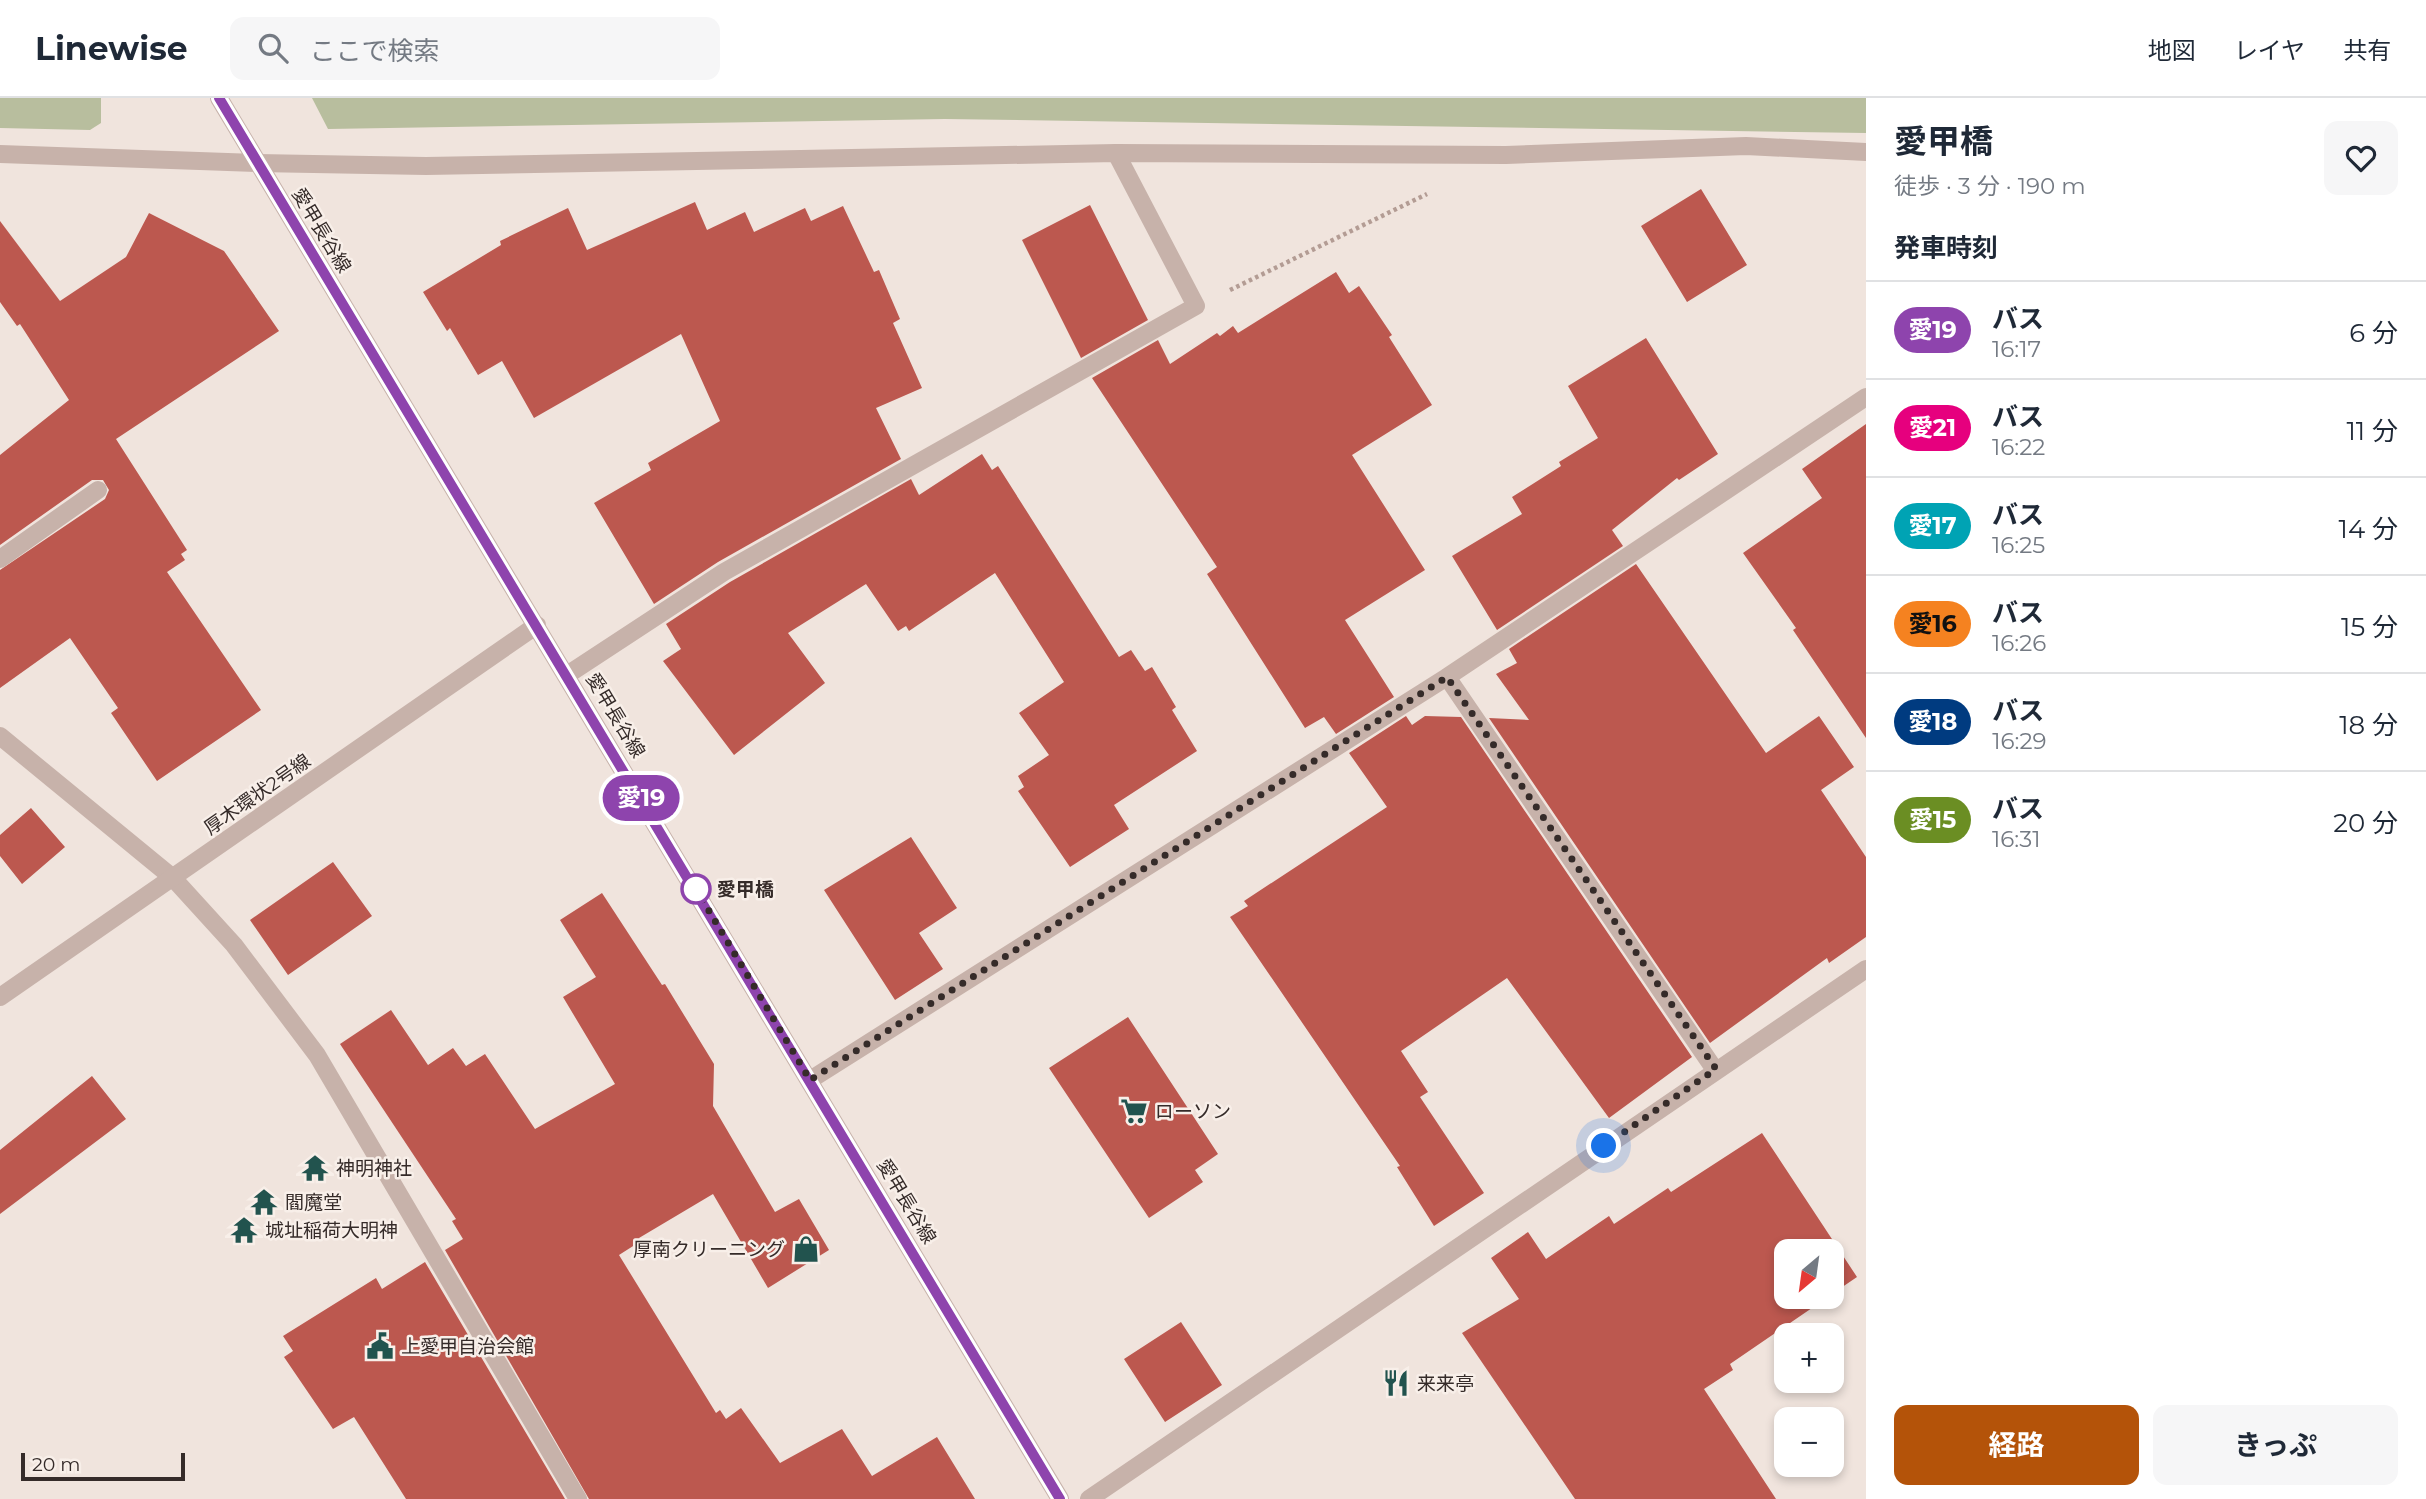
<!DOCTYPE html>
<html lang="ja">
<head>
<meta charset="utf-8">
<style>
	:root { --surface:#fff; --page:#f6f6f7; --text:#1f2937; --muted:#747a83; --line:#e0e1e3; --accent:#b45309 }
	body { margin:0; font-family:Montserrat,"Noto Sans JP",sans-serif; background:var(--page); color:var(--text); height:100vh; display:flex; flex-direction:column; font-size:26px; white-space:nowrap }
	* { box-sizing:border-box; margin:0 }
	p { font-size:23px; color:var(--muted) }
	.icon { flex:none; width:38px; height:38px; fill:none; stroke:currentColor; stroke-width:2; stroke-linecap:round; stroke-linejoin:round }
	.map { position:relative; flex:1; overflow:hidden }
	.panel { display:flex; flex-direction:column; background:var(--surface); width:560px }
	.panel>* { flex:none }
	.badge { padding:0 14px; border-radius:23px; font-size:24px; line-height:46px }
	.needle { width:46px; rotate:209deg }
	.controls { position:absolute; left:1774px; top:1141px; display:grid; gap:14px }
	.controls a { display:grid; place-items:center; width:70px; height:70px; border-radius:14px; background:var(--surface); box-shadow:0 4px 10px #0003; font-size:35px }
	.scale { position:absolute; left:21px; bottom:18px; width:164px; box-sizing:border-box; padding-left:7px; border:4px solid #352b29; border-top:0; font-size:19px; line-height:24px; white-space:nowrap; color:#352b29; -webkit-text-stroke:5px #f8efe9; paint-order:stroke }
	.you { position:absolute; width:35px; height:35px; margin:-18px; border:5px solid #fff; border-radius:50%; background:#1a73e8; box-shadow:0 0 0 10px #1a73e833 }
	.map>.badge { position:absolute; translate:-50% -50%; box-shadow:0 0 0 4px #fff }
	h2 { padding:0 28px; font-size:26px; line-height:63px }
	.round { display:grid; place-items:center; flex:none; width:74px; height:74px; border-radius:14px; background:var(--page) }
	.headline { display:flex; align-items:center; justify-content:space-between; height:119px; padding:0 28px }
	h1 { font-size:33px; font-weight:700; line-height:52px }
	.button { display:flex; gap:14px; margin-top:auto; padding:14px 28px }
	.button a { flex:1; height:80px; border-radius:14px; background:var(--accent); color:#fff; font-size:28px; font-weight:700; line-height:80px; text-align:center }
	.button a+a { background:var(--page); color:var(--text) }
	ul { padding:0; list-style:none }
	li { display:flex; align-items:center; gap:21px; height:98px; padding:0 28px; border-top:2px solid var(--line) }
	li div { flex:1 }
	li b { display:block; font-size:26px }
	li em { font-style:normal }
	li .badge { min-width:77px; font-weight:700; text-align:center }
	header { display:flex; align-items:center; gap:42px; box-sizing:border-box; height:98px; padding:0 35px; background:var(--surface); border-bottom:2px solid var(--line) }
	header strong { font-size:33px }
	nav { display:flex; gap:38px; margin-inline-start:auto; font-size:24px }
	.search { width:490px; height:63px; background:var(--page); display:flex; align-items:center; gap:18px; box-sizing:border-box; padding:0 24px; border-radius:14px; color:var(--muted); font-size:26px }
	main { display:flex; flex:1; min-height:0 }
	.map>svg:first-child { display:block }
</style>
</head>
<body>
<header>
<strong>Linewise</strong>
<div class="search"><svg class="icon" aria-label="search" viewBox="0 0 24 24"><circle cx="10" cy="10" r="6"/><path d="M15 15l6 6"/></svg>ここで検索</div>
<nav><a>地図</a><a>レイヤ</a><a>共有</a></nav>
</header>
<main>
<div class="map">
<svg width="1866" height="1401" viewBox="0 0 1866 1401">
	<rect width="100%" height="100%" fill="#f0e4dd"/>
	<path fill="#b8be9e" d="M0,0H101V25L90,32L0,30Z
		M312,0H1866V35L945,21L328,31Z"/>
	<path fill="#bc584f" d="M1701,91L1747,167L1687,204L1641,128Z
		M695,104L707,132L745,114L754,134L805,110L811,123L843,108L874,174L879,172L900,221L893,225L922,290L876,310L901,361L718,464L654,506L594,405L651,372L648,365L720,323L681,236L534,320L502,263L478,277L450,230L447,233L423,194L501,147L500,143L568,110L587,152Z
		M1090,107L1148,222L1081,260L1022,142Z
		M149,115L224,153L279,233L116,341L187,452L181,456L185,462L167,474L261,612L157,683L111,615L118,610L70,540L0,590V472L105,401L109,392L103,382H92L0,447V357L69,302L20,226L17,228L0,204V123L60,203L126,159Z
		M1336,174L1349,195L1359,188L1392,237L1389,239L1432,307L1352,357L1425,472L1345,522L1394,599L1336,636L1324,619L1305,630L1207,476L1217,469L1092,280L1158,242L1170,266L1217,235L1220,238L1233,228L1238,235Z
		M1646,240L1718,356L1679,382L1677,380L1612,432L1623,448L1497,532L1452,458L1522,416L1512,399L1561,368L1559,364L1598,340L1568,288Z
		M1866,326V640L1793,532L1796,530L1743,455L1822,400L1802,371Z
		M982,356L992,372L998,368L1119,559L1131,552L1145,573L1152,569L1176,609L1172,612L1197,653L1114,707L1129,731L1070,769L1018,693L1024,689L1018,678L1049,657L1019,615L1064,584L995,475L909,533L906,528L898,533L866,486L788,535L825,585L734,657L663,563L681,551L666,526L730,484L911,381L919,397Z
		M1636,466L1766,655L1819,618L1854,669L1821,692L1866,759V839L1829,865L1827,860L1710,945L1489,620L1529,622L1496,576L1517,565L1509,551Z
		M1406,618L1412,627L1425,618L1461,619L1692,959L1609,1020L1507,880L1401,953L1428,994L1420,999L1484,1095L1434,1128L1397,1069L1400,1068L1230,819L1248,808L1244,803L1387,709L1349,655Z
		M31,710L65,749L22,786L0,758V737Z
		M911,739L957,810L919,835L943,871L895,902L824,792Z
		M333,764L372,818L288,877L250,822Z
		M602,795L662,887L665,886L714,966L713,1008L775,1114L799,1101L829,1152L768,1190L713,1096L639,1140L641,1143L619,1157L716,1315L720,1312L726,1321L741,1310L780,1365L842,1331L872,1378L937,1339L975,1401H589L445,1152L463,1141L452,1123L456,1121L340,946L391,912L428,967L453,950L466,968L485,956L535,1031L615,986L563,899L596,879L560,822Z
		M1128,919L1218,1056L1195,1072L1203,1084L1149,1120L1049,970Z
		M92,978L126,1021L0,1116V1052Z
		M1762,1035L1857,1179L1832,1196V1153H1787V1199H1828L1730,1266L1733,1272L1704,1291L1776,1401H1575L1462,1235L1519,1201L1491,1160L1528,1134L1546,1161L1609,1118L1614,1126L1668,1090L1671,1094Z
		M425,1164L565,1401H406L354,1319L333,1331L284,1259L293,1253L283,1238L376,1180L382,1191Z
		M1181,1224L1222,1287L1165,1324L1124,1261Z"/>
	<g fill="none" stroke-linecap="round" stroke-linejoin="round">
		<path stroke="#b39c94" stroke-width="4.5" stroke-dasharray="3.5 3.5" stroke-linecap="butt" d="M1230,192L1427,96"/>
		<path stroke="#c7b2aa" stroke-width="18" d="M0,461L98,392
			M567,577L724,474L1196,208L1116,55"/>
		<path stroke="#c7b2aa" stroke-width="18" d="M257,65L426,68L1116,55L1506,57L1746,48L1866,54
			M1447,579L1715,972
			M0,638L173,780L234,847L317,957L578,1401
			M810,982L1447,579L1866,299
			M1089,1401L1866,871"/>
		<path stroke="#c7b2aa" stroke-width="18" d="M219,0L1060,1401
			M0,56L257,65
			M0,899L537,527"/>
	</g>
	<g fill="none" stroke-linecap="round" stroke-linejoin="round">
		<defs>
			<path id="line" d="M219,0L1060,1401"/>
		</defs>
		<use href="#line" stroke="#fff" stroke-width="16"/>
		<use href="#line" stroke="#8e44ad" stroke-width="10"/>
		<path stroke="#352b29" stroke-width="7" stroke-dasharray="0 12.6" d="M696,791L810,982L1447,579L1716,971L1604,1048"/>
	</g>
	<defs>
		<symbol id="supermarket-bare" viewBox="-9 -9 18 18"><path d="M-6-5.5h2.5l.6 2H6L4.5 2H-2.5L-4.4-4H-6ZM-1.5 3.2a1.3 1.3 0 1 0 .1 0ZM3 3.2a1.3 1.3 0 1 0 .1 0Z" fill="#22534e" stroke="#f8efe9" stroke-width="2.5" paint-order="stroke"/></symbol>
		<symbol id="temple-bare" viewBox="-9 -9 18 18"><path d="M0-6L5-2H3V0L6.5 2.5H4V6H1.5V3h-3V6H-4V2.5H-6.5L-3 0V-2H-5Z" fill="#22534e" stroke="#f8efe9" stroke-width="2.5" paint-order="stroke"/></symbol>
		<symbol id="shop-bare" viewBox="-9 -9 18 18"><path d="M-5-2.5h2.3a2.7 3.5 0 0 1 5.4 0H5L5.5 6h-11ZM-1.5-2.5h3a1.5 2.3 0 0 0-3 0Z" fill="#22534e" stroke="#f8efe9" stroke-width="2.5" paint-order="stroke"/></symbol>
		<symbol id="civic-bare" viewBox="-9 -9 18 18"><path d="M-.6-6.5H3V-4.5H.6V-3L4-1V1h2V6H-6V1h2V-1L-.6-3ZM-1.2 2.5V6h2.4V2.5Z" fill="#22534e" stroke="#f8efe9" stroke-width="2.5" paint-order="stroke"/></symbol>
		<symbol id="restaurant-bare" viewBox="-9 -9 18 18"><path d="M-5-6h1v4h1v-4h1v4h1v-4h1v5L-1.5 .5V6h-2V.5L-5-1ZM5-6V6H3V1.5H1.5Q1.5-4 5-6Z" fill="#22534e" stroke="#f8efe9" stroke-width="2.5" paint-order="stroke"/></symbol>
	</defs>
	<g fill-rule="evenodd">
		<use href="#supermarket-bare" x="1115" y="994" width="38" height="38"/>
		<use href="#temple-bare" x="296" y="1051" width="38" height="38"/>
		<use href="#temple-bare" x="245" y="1085" width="38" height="38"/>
		<use href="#temple-bare" x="225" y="1113" width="38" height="38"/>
		<use href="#shop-bare" x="787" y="1132" width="38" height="38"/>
		<use href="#civic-bare" x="361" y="1229" width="38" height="38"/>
		<use href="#restaurant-bare" x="1377" y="1266" width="38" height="38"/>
	</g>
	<circle fill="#fff" stroke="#8e44ad" stroke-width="3.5" cx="696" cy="791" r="14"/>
	<g text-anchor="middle" stroke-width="5" stroke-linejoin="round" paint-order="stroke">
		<g font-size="19" fill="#352b29" stroke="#f8efe9">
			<text transform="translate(322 132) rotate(59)" y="7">愛甲長谷線</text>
			<text transform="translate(616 617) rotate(59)" y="7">愛甲長谷線</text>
			<text transform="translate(257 696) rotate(-35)" y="7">厚木環状2号線</text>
			<text transform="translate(907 1103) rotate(59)" y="7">愛甲長谷線</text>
		</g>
		<g font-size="19" font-weight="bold" fill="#352b29" stroke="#f8efe9" text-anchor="start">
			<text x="717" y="798">愛甲橋</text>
		</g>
		<g font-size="19" fill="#352b29" stroke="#f8efe9" text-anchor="start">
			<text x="1155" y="1020">ローソン</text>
			<text x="336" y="1077">神明神社</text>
			<text x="285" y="1111">閻魔堂</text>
			<text x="265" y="1139">城址稲荷大明神</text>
			<text x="785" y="1158" text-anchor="end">厚南クリーニング</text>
			<text x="401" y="1255">上愛甲自治会館</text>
			<text x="1417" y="1292">来来亭</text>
		</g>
	</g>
</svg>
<div class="controls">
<a><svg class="needle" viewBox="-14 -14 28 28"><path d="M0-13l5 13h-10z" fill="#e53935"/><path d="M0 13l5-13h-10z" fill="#747a83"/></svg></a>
<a>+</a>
<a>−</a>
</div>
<div class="scale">20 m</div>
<div class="you" style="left:1604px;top:1048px"></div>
<b class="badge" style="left:641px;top:700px;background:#8e44ad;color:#fff">愛19</b>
</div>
<section class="panel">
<div class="headline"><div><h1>愛甲橋</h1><p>徒歩 · 3 分 · 190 m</p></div><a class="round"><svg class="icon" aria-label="heart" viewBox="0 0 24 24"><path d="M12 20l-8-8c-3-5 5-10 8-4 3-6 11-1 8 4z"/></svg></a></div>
<h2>発車時刻</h2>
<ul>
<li><span class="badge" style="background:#8e44ad;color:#fff">愛19</span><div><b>バス</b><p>16:17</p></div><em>6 分</em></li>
<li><span class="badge" style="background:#e6007e;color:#fff">愛21</span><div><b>バス</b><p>16:22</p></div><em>11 分</em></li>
<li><span class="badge" style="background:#00a3b4;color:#fff">愛17</span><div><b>バス</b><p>16:25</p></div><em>14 分</em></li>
<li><span class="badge" style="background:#f58220;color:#111">愛16</span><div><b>バス</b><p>16:26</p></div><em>15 分</em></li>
<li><span class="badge" style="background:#003b80;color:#fff">愛18</span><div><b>バス</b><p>16:29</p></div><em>18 分</em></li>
<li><span class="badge" style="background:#6b8e23;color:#fff">愛15</span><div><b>バス</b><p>16:31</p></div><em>20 分</em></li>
</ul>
<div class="button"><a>経路</a><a>きっぷ</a></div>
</section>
</main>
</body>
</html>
